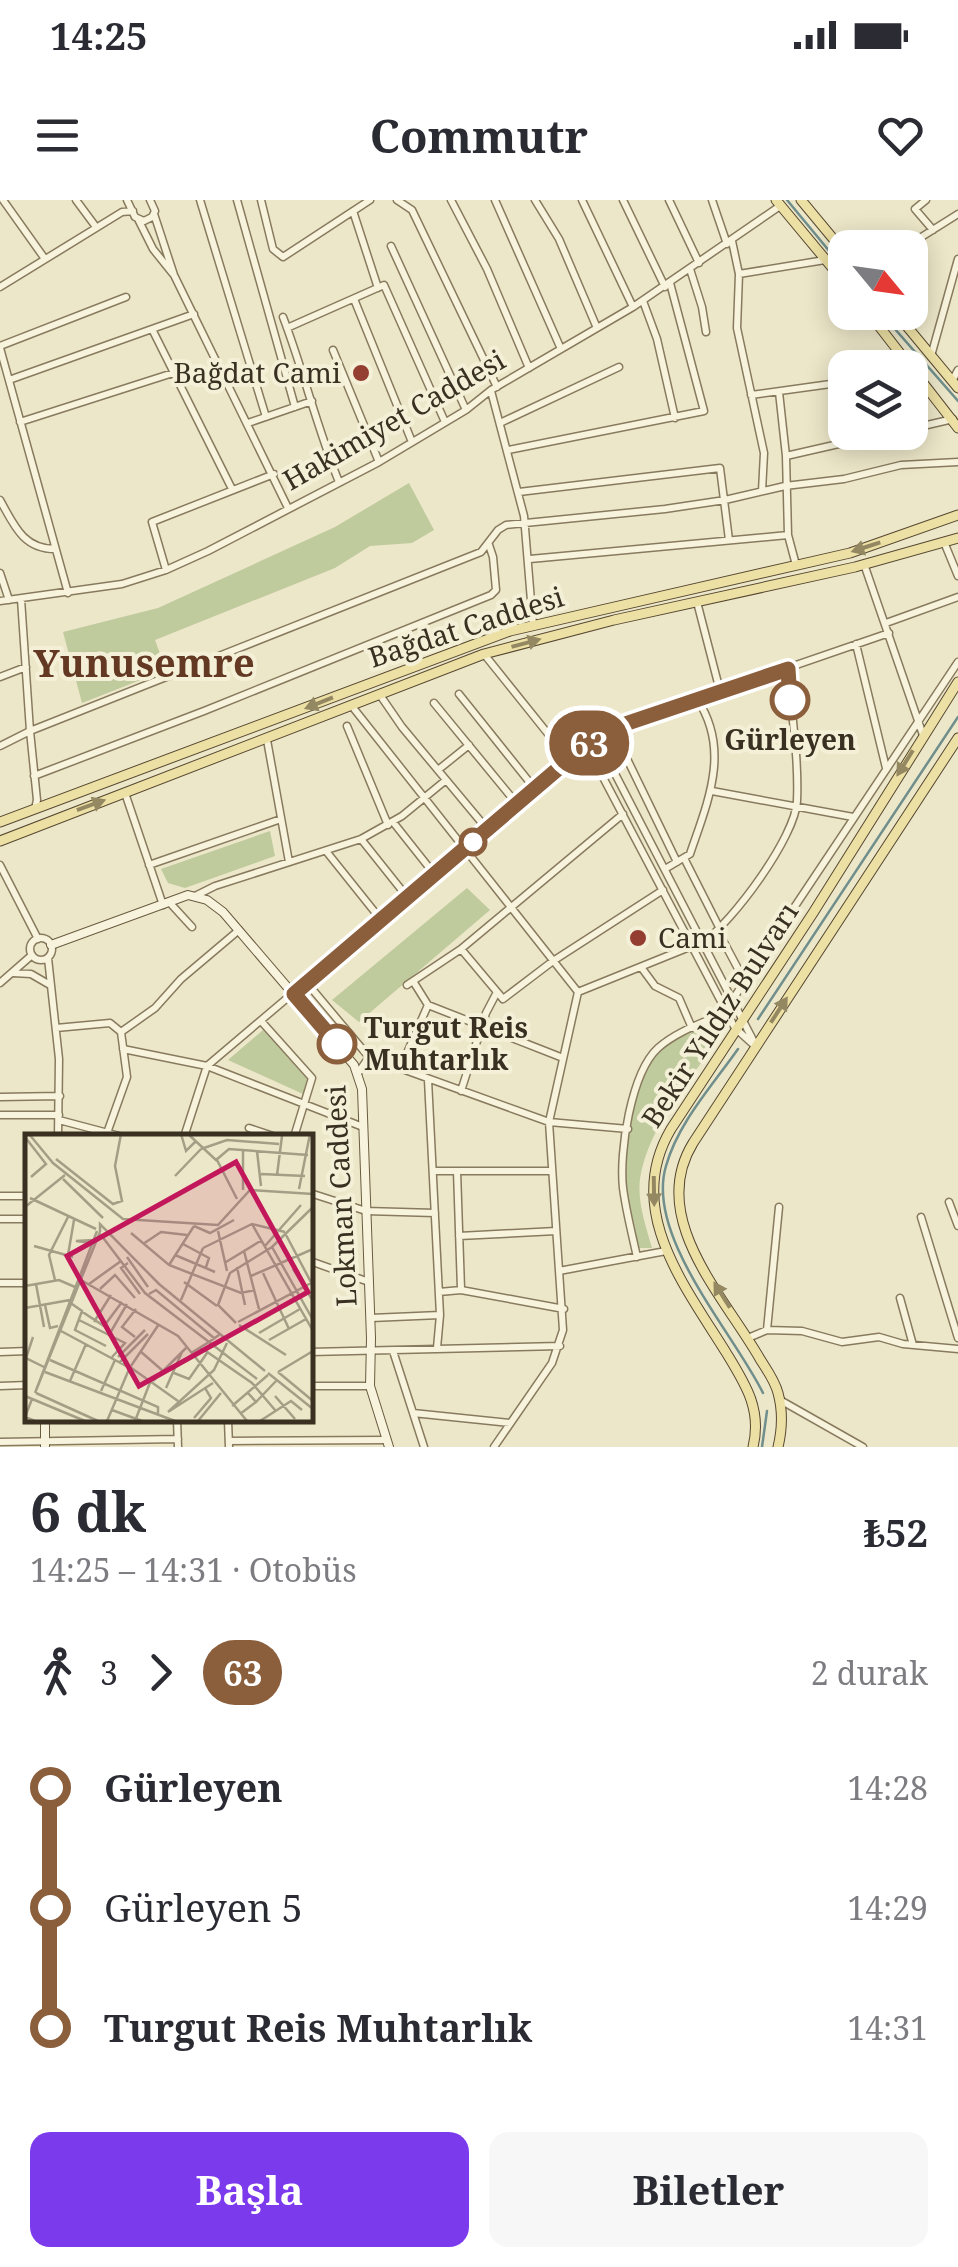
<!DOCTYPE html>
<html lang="tr">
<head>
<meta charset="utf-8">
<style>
	:root { --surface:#fff; --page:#f7f7f7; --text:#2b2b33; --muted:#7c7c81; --accent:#7c3aed }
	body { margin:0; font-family:"Noto Serif",serif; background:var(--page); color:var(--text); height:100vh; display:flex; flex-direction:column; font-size:38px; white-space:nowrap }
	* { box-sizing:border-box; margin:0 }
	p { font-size:32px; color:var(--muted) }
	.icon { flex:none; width:55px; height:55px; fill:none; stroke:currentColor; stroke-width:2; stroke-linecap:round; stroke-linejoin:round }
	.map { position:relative; height:1247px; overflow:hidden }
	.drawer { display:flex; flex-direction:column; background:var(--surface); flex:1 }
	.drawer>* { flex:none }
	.badge { padding:0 20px; border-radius:32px; font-size:35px; line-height:65px }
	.needle { width:65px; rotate:119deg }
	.buttons { position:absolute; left:828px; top:30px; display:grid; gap:20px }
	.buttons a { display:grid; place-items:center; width:100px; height:100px; border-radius:20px; background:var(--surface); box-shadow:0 5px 25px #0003; font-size:50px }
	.map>.badge { position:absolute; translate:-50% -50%; box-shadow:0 0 0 5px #fff }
	.legs { display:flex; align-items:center; gap:15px; height:110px; padding:0 30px; font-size:32px }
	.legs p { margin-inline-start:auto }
	.overview { display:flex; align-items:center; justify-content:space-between; height:170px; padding:0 30px }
	h1 { font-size:55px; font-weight:700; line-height:75px }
	.button { display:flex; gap:20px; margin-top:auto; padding:20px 30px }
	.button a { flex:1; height:115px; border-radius:20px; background:var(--accent); color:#fff; font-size:40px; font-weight:700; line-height:115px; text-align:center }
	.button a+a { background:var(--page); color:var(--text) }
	ul { padding:0 30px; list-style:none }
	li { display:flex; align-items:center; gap:35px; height:120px; font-size:38px }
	li i { display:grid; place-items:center; width:15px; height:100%; margin:0 12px; background:currentColor }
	li i::after { content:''; width:25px; height:25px; margin:-12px; border:8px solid; border-radius:50%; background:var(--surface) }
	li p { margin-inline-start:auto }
	li:first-child i { background:linear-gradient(#0000 50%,currentColor 0) }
	li:last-child i { background:linear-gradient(currentColor 50%,#0000 0) }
	.status { display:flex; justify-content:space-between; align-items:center; height:70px; padding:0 50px; background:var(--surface); direction:ltr }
	.status svg { height:28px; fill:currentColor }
	header { display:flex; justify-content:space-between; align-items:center; height:130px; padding:0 30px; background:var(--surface); font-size:45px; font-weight:700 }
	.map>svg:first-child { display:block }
</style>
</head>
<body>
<div class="status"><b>14:25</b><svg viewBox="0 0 49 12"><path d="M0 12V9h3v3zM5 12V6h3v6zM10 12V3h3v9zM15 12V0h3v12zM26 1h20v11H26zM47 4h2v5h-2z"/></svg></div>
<header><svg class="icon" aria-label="menu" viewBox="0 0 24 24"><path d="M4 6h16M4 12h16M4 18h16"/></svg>Commutr<svg class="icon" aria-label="heart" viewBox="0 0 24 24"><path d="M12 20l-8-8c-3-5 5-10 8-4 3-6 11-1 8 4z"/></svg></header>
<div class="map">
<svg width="958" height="1247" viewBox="0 0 958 1247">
	<rect width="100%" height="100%" fill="#ede7c9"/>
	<path fill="#bfca9d" d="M409,283L434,330L412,343L370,346L335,368L155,440L166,470L82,503L63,432L158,408L335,327Z
		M270,631L275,656L185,688L168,683L161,669Z
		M467,688L490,710L359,822L332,800Z
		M712,825L719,838C690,880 648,927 640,979C637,1001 646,1027 652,1048H639C613,1006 619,897 651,859C666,840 690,834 712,825Z
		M263,830L307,879L303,894L228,860Z"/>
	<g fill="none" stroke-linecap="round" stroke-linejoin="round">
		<path stroke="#708f8c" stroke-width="2.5" d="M787,0L845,70
			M880,112L958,201
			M758,819L958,517
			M738,849C712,886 678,923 666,966C645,1036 733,1132 763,1193
			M762,1247L767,1211"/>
		<defs>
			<path id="street" d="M3,0L45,59
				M76,0L96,27
				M127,0L135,17L144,21L152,17L155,11L150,0
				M200,0L266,217
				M237,0L295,207
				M261,0L273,49L283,57L370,0
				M397,0L412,10L497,187
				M451,0L487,69L529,168
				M495,0L561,149
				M535,0L559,39L597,128
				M582,0L633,107
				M623,0L665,87
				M669,0L699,63
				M712,0L727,44
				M926,0L915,9L933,30
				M353,11L378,88
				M154,14L174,75L288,308
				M138,19L153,49L173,74
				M732,41L739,74L737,128L764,253L762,291
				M391,46L466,210
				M904,48L958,14
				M690,69L702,107L706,132
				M739,74L825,60
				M0,87L122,12L133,11
				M354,99L412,242
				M643,101L657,139L675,218
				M283,117C304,172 317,228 339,282
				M287,128L384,85L445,222
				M153,131L232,289
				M0,146L126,97
				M0,148L68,393
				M333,150L379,262
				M931,156L958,59
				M9,180L194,114
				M952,181L958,170
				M491,191L524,316L533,425
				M779,192L786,256L788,335
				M751,195L845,182
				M20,222L173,173
				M248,223L312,201
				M500,223L619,167
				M910,229L953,219
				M508,250L704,211L670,83
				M786,256L891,232
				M519,292L720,268L729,340
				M0,300C14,325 23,349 55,349
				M944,342L958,376
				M530,359L788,335L796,365
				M864,364L923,535
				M166,370L152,322L274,274
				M0,373L9,400
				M0,401L122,384L166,370L208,351L379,262L466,210L491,190L633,107L780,6
				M697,402L720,491
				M886,423L958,397
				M856,444L886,568
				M484,454L569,560
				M0,477L26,467
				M459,494L535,589
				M380,495L402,527L487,629
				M434,503L517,604
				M351,505L578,792
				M347,526L388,625
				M613,530L677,662
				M597,539L753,840
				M267,540L289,662
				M586,545L735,828L755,846
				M0,546L30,531L21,399
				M438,570L469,545
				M34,576L204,511L491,395L496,390L493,357L489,345
				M712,591L853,617
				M125,593L163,705
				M35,609L37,600L30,531L481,352L498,330L506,325L665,309L725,300L785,286L844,279L901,265L958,262
				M393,622L435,675
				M361,639L408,698
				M326,651L382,721
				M684,658L720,729
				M0,665L38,739
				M149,665L281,619
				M665,669L690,654C708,601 731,550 697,499
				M195,696L215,686L361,639L402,616L446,580
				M170,703L192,727
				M718,731L744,780
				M30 749a11 11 0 1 1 22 0a11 11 0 1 1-22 0Z
				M703,742C732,723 796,636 797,601C799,558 791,512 788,469
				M461,749L503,799L553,761L663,690
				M48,758L59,859L58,937
				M641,767L655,786L679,798L692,828
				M13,773L31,774L50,785
				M0,783L32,755
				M307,783L369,857L358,873
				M407,785L461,749L623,614
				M578,792L692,746
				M733,799L958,462
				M428,805L563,858
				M261,821L312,878L294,937
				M56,828L110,823L121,832L127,877L107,933
				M121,832L155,808L181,779L239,730
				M123,849L207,866L363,927
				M369,857L549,922L628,929
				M400,869L428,805L413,781
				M428,880L440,1115L437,1148
				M461,891L486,813L497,792
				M0,897L60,896
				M0,915H59
				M59,920L123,937
				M249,928L276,937
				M184,937L207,866L586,545L625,524L889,433
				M433,971H552
				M457,971L461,1089
				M310,993L366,1011L435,1013
				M0,996H28
				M949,1002L958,1026
				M921,1017L958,1138
				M0,1019H28
				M459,1036L556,1031
				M637,1057C632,1034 626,1011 623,988C619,952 631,873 658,848C677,831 705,822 727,812
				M310,1061L369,1082
				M559,1071L666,1051
				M0,1083H28
				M439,1092L461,1090L564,1109
				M900,1098L913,1145
				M371,1118L440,1115
				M767,1130L779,1007
				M748,1138L767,1130L802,1131L842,1142L879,1137L903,1144L958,1149
				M393,1151L424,1247
				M0,1152L28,1151
				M310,1152L560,1146
				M0,1186L28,1185
				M310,1186H370
				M780,1200L863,1247
				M413,1213L510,1223
				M177,1220L178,1247
				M228,1220L229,1247
				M229,1241L387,1240
				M0,1242L178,1239
				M494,1247L552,1163L563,1130L549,922L578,792"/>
			<path id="secondary" d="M51,745L188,695L207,700L223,712L354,865L362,889L371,1138L370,1186L389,1247
				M45,1247V1220"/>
			<path id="primary" d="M776,0L845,83
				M801,0L845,53
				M868,112L958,228
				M895,112L958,188
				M0,622L510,431L850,353L958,315
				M0,641L484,454L614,420L855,367L958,338
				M753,1247C762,1210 746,1185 727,1154C685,1086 623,1010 671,929L813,713L958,482
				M778,1247C782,1230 783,1211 778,1193C775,1181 767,1170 760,1159C724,1096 647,1018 693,943L958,538"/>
		</defs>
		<use href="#street" stroke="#887a5e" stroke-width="9"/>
		<use href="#secondary" stroke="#6a5b41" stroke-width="10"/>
		<use href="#primary" stroke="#564832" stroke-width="11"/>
		<use href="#street" stroke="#f7f3dc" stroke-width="6"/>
		<use href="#secondary" stroke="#f7f3dc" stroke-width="8"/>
		<use href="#primary" stroke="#ede0a4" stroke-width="9"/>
	</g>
	<defs><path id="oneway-solid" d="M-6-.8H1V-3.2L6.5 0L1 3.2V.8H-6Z" transform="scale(2.5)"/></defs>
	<g fill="#938862">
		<use href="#oneway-solid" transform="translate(866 347) rotate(162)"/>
		<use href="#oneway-solid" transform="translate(526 443) rotate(-15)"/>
		<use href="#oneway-solid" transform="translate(319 503) rotate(158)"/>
		<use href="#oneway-solid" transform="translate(905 563) rotate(122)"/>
		<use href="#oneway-solid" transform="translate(91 605) rotate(-20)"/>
		<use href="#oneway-solid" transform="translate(779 810) rotate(-57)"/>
		<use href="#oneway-solid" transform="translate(654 991) rotate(89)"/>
		<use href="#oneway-solid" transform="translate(722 1095) rotate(-122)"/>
	</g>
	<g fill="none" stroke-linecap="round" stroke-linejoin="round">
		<defs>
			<path id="line-1" d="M337,844L294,794L586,545L625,524L788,469L790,500"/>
		</defs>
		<use href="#line-1" stroke="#fff" stroke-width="22"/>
		<use href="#line-1" stroke="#8b5e3c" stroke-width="15"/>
	</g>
	<g fill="#943e31" stroke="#f4f0d8" stroke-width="4">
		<circle cx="361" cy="173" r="10"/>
		<circle cx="638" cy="738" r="10"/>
	</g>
	<g fill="#fff" stroke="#8b5e3c" stroke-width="5">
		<circle cx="790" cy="500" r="18"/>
		<circle cx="473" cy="642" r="12"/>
		<circle cx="337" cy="844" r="18"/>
	</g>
	<g text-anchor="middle" stroke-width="8" stroke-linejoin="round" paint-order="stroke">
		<g font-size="28" fill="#393021" stroke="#f4f0d8" text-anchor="end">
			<text x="341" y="183">Bağdat Cami</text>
			<text x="658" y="748" text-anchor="start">Cami</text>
		</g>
		<g font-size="28" fill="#393021" stroke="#f4f0d8">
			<text transform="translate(394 220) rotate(-30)" y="10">Hakimiyet Caddesi</text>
			<text transform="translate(466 427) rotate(-18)" y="10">Bağdat Caddesi</text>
			<text transform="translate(720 815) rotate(-57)" y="10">Bekir Yıldız Bulvarı</text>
			<text transform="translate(341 996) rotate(-93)" y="10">Lokman Caddesi</text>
		</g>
		<g font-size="28" font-weight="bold" fill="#393021" stroke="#f4f0d8">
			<text x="790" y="550">Gürleyen</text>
			<text x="364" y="838" text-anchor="start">Turgut Reis<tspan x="364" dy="32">Muhtarlık</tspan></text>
		</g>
		<g font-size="38" font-weight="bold" fill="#643923" stroke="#f4f0d8">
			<text x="144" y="477">Yunusemre</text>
		</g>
	</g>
	<g transform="translate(25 934)">
		<rect width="288" height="288" fill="#ede7c9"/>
		<path fill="none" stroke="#a59e86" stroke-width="2.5" d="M4,0L28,29L98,85L193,91L225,56L288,60M156,0L161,17L171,7M163,0L191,26L204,15L283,21M0,3L21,30L6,43M176,15L202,6L254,10M232,17L236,52M31,25L88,70L97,67L90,32L96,0M192,26L212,65M236,40L280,42M252,41L257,2M150,42L176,15M38,45L78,84M274,55L285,0M218,56V17M5,64L71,95M0,73L40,41M227,90L288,197M169,92L185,99L209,86M72,97L10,259L75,98M193,97L202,137M75,98V90L134,150L240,237M106,99L144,131L216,159L230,156M260,99L288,152M76,101L120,159L184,208L194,201M67,109L51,107L68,106M118,110L136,98L162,101M158,110L184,124L181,133M9,112L48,123M240,112L276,71M247,113L288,186M178,114L227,90L260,98M219,117L234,175M43,121L49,86M150,121L190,138M102,123L123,153M201,128L237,106M103,129L96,134L115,160M144,131L169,92M212,133L220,171M268,135L288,167M238,139L264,195M226,142L288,115M30,146L24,121L43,83M56,146L153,202L222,287M159,148L192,172M11,150L19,193M64,150L96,127M0,152L34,146L50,153M75,155L90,141L110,164M124,160L131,156L189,204M156,166L178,114M47,170L57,177L50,196L81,212M20,171L25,194L33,192M0,174L45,166M56,177L79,192L97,168M54,186L100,209L87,223M69,188L86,161M213,188L288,148M211,189L193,171L205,139L247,113L288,73M214,191L261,221M36,197L103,233M234,199L275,175M84,201L102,170M8,203L1,224L19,233M110,203L97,193L111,175M244,206L281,185M175,213L227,249L250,276M115,217L138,237M166,219L184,208L232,245M93,223L120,196M25,226L133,273V280M95,228L123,200M106,232L134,190M105,233L153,267M20,238L150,287M253,238L288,267M253,238L288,217M149,239L164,245L182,219M243,239L288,275M45,247L61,210M128,247L161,214M188,249L143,278L189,236L202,209M141,254L157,218M76,257L90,226M11,259L73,287M0,262L60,287M250,262L270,285M7,265L0,283L10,287M231,268L252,246M207,272L243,241M87,276L117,287M215,280L231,268L223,259M169,284L186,264L180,254M82,287L105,233M110,287L126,246M173,287L196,259M235,287L266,267L277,276"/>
		<path fill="#c2185b" fill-opacity="0.15" stroke="#c2185b" stroke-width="5" d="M211,28L283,158L114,252L42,122Z"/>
		<rect width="288" height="288" fill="none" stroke="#393021" stroke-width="5"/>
	</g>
</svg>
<div class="buttons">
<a><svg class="needle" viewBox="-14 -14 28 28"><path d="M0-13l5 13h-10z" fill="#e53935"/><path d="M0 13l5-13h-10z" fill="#7c7c81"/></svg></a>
<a><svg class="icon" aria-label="layers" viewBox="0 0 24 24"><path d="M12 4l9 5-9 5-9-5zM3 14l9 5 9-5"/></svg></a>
</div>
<b class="badge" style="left:589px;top:543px;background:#8b5e3c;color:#fff">63</b>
</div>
<section class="drawer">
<div class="overview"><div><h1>6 dk</h1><p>14:25 – 14:31 · Otobüs</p></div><b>₺52</b></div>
<div class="legs"><svg class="icon" aria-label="walk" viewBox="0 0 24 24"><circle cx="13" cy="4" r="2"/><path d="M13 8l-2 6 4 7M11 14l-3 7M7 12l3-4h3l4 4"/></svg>3<svg class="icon" aria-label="forward" viewBox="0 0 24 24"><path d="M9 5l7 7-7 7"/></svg><b class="badge" style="background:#8b5e3c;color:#fff">63</b><p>2 durak</p></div>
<ul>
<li><i style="color:#8b5e3c"></i><b>Gürleyen</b><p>14:28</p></li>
<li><i style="color:#8b5e3c"></i><span>Gürleyen 5</span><p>14:29</p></li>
<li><i style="color:#8b5e3c"></i><b>Turgut Reis Muhtarlık</b><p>14:31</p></li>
</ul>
<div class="button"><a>Başla</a><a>Biletler</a></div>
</section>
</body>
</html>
